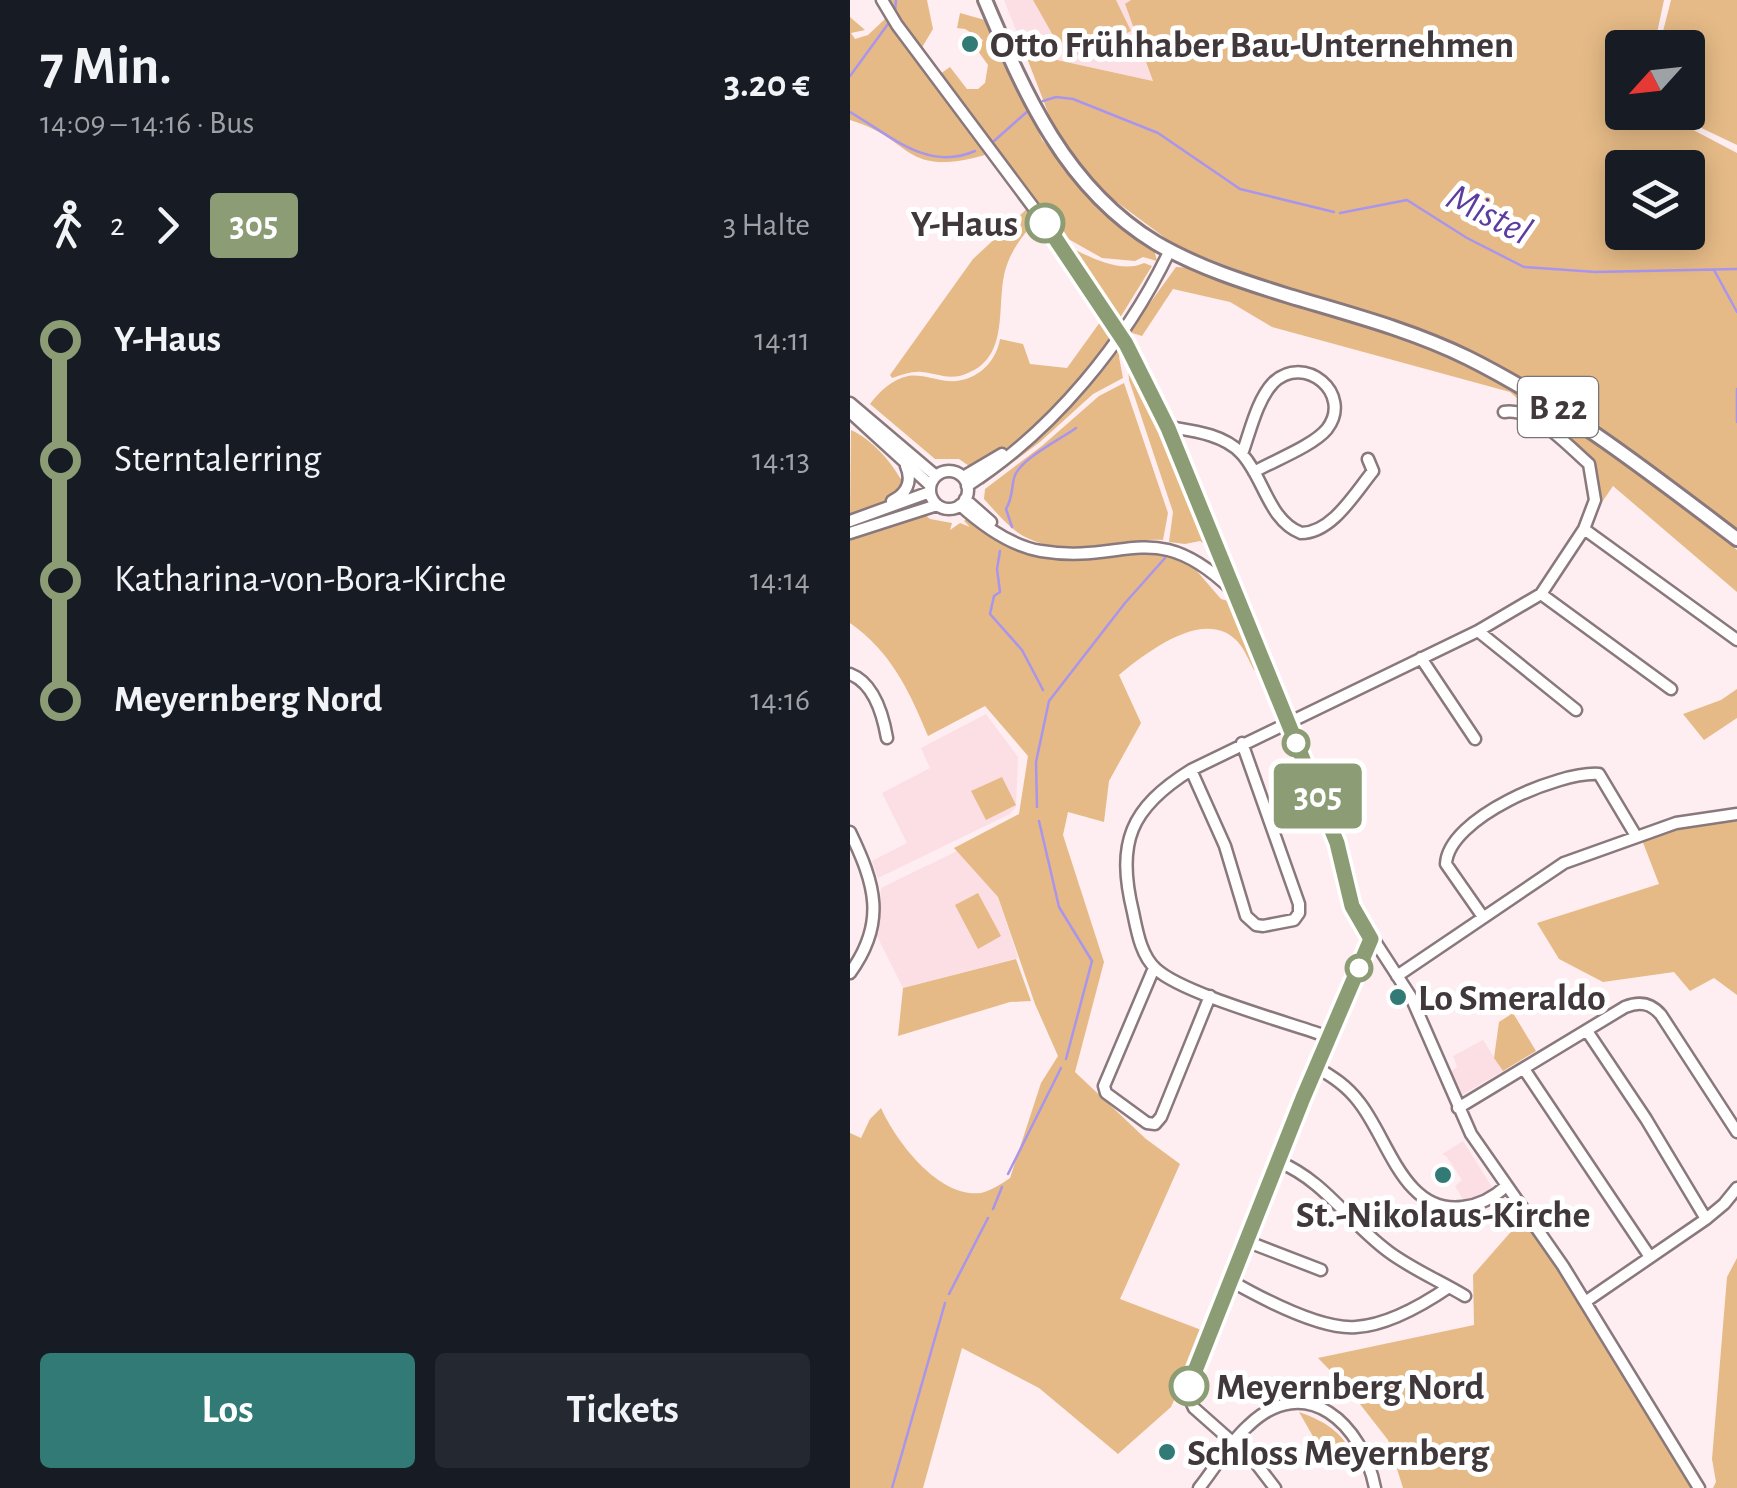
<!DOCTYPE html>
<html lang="de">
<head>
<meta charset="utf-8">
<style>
	:root { --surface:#171b24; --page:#242831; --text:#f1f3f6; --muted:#9ea1a6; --accent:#327a75 }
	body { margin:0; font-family:"Alegreya Sans",sans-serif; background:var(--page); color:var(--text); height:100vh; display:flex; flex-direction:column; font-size:38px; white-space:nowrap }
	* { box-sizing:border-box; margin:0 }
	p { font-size:32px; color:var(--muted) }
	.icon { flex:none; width:55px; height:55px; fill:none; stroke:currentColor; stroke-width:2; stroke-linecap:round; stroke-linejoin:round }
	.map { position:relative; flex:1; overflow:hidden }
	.sheet { display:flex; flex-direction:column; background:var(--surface); width:850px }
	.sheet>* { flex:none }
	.badge { padding:0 20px; border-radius:8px; font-size:35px; line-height:65px }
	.needle { width:65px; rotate:243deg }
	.buttons { position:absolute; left:755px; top:30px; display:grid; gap:20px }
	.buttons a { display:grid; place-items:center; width:100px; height:100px; border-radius:10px; background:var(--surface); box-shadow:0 5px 25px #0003; font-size:50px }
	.map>.badge { position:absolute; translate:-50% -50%; box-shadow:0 0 0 5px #fff }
	.legs { display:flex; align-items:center; gap:15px; height:110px; padding:0 40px; font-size:32px }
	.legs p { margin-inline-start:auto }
	.overview { display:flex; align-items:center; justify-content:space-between; height:170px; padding:0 40px }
	h1 { font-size:55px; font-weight:600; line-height:75px }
	.primary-button { display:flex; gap:20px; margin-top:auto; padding:20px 40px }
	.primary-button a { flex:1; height:115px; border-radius:10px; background:var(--accent); color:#fff; font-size:40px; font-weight:600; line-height:115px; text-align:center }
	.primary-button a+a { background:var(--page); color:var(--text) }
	ul { padding:0 40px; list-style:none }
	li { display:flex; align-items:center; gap:35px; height:120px; font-size:38px }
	li i { display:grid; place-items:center; width:15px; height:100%; margin:0 12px; background:currentColor }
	li i::after { content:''; width:25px; height:25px; margin:-12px; border:8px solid; border-radius:50%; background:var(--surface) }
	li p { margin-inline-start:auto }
	li:first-child i { background:linear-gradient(#0000 50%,currentColor 0) }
	li:last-child i { background:linear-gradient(currentColor 50%,#0000 0) }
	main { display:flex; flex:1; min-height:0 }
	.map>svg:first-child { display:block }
</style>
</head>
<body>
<main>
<section class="sheet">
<div class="overview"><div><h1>7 Min.</h1><p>14:09 – 14:16 · Bus</p></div><b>3.20 €</b></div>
<div class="legs"><svg class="icon" aria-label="walk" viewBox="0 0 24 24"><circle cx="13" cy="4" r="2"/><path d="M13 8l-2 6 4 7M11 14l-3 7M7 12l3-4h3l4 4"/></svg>2<svg class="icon" aria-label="forward" viewBox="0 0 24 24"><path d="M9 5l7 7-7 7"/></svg><b class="badge" style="background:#8c9d75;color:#fff">305</b><p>3 Halte</p></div>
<ul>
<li><i style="color:#8c9d75"></i><b>Y-Haus</b><p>14:11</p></li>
<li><i style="color:#8c9d75"></i><span>Sterntalerring</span><p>14:13</p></li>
<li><i style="color:#8c9d75"></i><span>Katharina-von-Bora-Kirche</span><p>14:14</p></li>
<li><i style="color:#8c9d75"></i><b>Meyernberg Nord</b><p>14:16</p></li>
</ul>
<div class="primary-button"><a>Los</a><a>Tickets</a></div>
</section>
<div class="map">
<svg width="887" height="1488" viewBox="0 0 887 1488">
	<rect width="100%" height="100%" fill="#feeef1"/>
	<path fill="#fbdfe5" d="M154,0H281L275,5L304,81L175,53Z
		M136,714L168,757L166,807L160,814L28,878L22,861L57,843L32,793L80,768L71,748Z
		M107,851L148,897L168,958L53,988L27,936L31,888Z
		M633,1040L653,1071L612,1095L600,1072L607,1067L603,1056Z
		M613,1141L642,1187L640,1194L615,1203L605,1186L612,1180L597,1157L592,1154Z"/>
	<path fill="#e5ba86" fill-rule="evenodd" d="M39,0H77L83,29L71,49Z
		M183,0H266L281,31L217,60Z
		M281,0H814L804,47L772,48V112L811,113L887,153V531L871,519L862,530L887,550V592L763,486L748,508L744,466L660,392L422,327L380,302L323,289L292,336L279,332L326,267L344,268L388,287L393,272L326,246L260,197L209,141L175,53L303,81L275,4ZM772,168H838V232H772Z
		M821,0H887V145L820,113L838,112V48L809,47Z
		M110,13L142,22L192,140L251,206L304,249L307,261L293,257L285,261L252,258L213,236L90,74L100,67L117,89H128L135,83L138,65L128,51L133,40L115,29L107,28Z
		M0,17L15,30L1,33L5,39L18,35L35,19L135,155C52,178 64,139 0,120Z
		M180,206L188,218C174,234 161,249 155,271C146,306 160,356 118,373C101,381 89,374 72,372C62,371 52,375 42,378L40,375L123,259Z
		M219,247C240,257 272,274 294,263L302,266L268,321Z
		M253,318L261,327L260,341L205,408L168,441L122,468L109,459H85L20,404C30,391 41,380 58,376C72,374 85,380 98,381C125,383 146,363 150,339L173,344L180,364L217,368Z
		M271,341L273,345L269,357L273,378L243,394L190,442L133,485L132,481Z
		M277,351L316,430L359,544L356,545L350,541L335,544L319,542L323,512L279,380Z
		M274,383L318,513L313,540C267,538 208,561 167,532C155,523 144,510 134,499L135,489L193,445L249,396Z
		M1,430C21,439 40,460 50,478L56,481L44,497L0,516Z
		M73,513L80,519L102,523L100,530L110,523L120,527L114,521L119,517L160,545L268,556L305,553L324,558L345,569L371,599L382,602L411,667L404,670C399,661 395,650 388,642C355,606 296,653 269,675L291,723L259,781L254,822L218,812L213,835L254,962L225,1072L296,1139L330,1164L270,1299L354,1331L321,1407L268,1454L189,1388L112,1348L73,1488H0V1133L11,1138L20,1119L31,1108C46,1141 88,1198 131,1193C140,1191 153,1183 160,1178L191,1083L208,1056L185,1004L148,897L104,848L169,814L178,756L135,706L78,736C59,690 41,652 0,623V537L25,531Z
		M887,689V718L854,740L833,714L871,700Z
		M152,777L166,805L136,820L121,791Z
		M878,816L887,818V995L864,978L840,991L824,972L753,982L709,959L687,923L809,884L792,840Z
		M128,893L151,936L128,949L105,905Z
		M166,959L181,1001L160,1002L48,1036L53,988Z
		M663,1013L686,1051L653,1071L644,1058L649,1022Z
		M673,1218L777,1374L845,1488H553L538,1440L499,1390L468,1358L624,1325L623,1275Z
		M887,1258V1488H863L866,1482L862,1459L877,1277Z
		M449,1412C471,1420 487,1428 500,1449L476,1459Z"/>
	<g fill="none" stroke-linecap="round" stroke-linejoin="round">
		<path stroke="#a995ec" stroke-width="2.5" d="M45,11L46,0
			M0,76L38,24
			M193,101L206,97L223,99L308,133L390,189L484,212
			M0,112C40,135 77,172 125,151
			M144,141L179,110
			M490,213L557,200L617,238L674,267L746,272L887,269
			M864,270L887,312
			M887,389V422
			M162,527L156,509C163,497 161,490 164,478C168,460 211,439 226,428
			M150,551L147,569L150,592L144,596L140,614L172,650L193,690
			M187,807L186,762L199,701L275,603L315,558
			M189,821L209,907L242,961L216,1059
			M158,1174L211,1068
			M143,1209L152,1187
			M99,1294L138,1218
			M42,1488L95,1303"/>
		<defs>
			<path id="minor" d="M32,0L47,25L204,235L258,316
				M274,342L319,427L487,843L502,906L561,997L621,1134L713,1266L849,1488
				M0,403L86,476
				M0,412L80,485
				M319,427C343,431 373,434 391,453C414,477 418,520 451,533C482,533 505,493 523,471L518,459
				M392,454C400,432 407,400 423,383C454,352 504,394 477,429C463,446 423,461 404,472
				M80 490a19 19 0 1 1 38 0a19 19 0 1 1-38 0Z
				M113,477L152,454
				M117,486C203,431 276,342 320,250
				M115,499L141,522
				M42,501C56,494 63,482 56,466
				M110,505C132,525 161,546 191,551C276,565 304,515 382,590
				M0,521L80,492
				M734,529L887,640
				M0,533L87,505
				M691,594L821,689
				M628,631L726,710
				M571,658L625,739
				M0,674C24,683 33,715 37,738
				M341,770L375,846L396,916L406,925L413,926L444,920L449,913V904L392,743
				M0,832C25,884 37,922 0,973
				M633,917L596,864C598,818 709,771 749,774L786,836
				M304,968L254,1086L256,1093L297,1123L305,1124L311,1117L360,996
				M547,976L714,863L826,823L887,814
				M737,1031L796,1119L856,1219
				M479,1037C440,1023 333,994 306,969C291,956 287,931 283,912C266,843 280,808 341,770L628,631L691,594L734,529L745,500L739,464C718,446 684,407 654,412
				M466,1067C483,1077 497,1086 509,1102C538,1138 554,1215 613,1207C630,1205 643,1198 655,1187
				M674,1069L800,1257
				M608,1108L775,1007C790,1001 801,1003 811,1015L887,1132
				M429,1162C475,1181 499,1223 539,1252C562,1269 590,1281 615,1296
				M396,1241L471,1270
				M381,1281C411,1298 471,1330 506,1327C538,1325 574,1304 599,1287
				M735,1302L856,1219L874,1204L887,1188
				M349,1488C365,1468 379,1443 398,1426C456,1370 513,1425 525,1488
				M425,1488L405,1462L344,1408L337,1393L354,1342L521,939"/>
			<path id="major" d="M135,0C175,94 215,188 306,243C347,267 394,282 439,296C499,314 561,330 618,358C716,407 800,473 887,539"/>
		</defs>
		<use href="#minor" stroke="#89787c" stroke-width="15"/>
		<use href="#major" stroke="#89787c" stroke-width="18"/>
		<use href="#minor" stroke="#fff" stroke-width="10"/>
		<use href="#major" stroke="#fff" stroke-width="12"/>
		<defs>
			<path id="minor-bridge" d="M258,316L274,342"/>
		</defs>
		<use href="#minor-bridge" stroke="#89787c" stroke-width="15" stroke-linecap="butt"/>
		<use href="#minor-bridge" stroke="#fff" stroke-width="10"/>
	</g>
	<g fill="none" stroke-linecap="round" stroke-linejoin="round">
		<defs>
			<path id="line-1" d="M195,223L276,344L318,428L487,843L502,906L521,939L453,1098L339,1386"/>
		</defs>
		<use href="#line-1" stroke="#fff" stroke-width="22"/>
		<use href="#line-1" stroke="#8c9d75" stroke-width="15"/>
	</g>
	<g fill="#327a75" stroke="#fff" stroke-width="4">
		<circle cx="120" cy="44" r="10"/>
		<circle cx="548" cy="997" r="10"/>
		<circle cx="593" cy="1175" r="10"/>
		<circle cx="317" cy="1452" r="10"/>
	</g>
	<g fill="#fff" stroke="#8c9d75" stroke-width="5">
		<circle cx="195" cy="223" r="18"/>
		<circle cx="446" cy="743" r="12"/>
		<circle cx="509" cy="968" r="12"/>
		<circle cx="339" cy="1386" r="18"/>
	</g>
	<g text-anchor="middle" stroke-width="10" stroke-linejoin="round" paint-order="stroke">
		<rect fill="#fff" stroke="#797475" stroke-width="2.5" x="668" y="377" width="80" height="60" rx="8"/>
		<g font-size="35" font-weight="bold" fill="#40383a">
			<text x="708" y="419">B 22</text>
		</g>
		<g font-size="38" font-weight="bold" fill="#40383a" stroke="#fff" text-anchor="start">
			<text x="140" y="57">Otto Frühhaber Bau-Unternehmen</text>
			<text x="568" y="1010">Lo Smeraldo</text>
			<text x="593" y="1227" text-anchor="middle">St.-Nikolaus-Kirche</text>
			<text x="337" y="1465">Schloss Meyernberg</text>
		</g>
		<g font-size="38" font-weight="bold" fill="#40383a" stroke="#fff" text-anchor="end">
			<text x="168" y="236">Y-Haus</text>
			<text x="366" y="1399" text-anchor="start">Meyernberg Nord</text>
		</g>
		<g font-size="40" font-style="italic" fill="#5b3ca0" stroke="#fff">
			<text transform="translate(640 213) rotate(27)" y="14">Mistel</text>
		</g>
	</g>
</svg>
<div class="buttons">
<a><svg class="needle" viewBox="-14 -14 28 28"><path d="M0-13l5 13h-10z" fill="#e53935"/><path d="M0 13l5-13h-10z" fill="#9ea1a6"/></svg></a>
<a><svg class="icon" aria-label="layers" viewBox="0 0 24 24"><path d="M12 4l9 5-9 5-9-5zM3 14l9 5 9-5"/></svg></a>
</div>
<b class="badge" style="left:468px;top:796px;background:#8c9d75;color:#fff">305</b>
</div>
</main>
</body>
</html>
